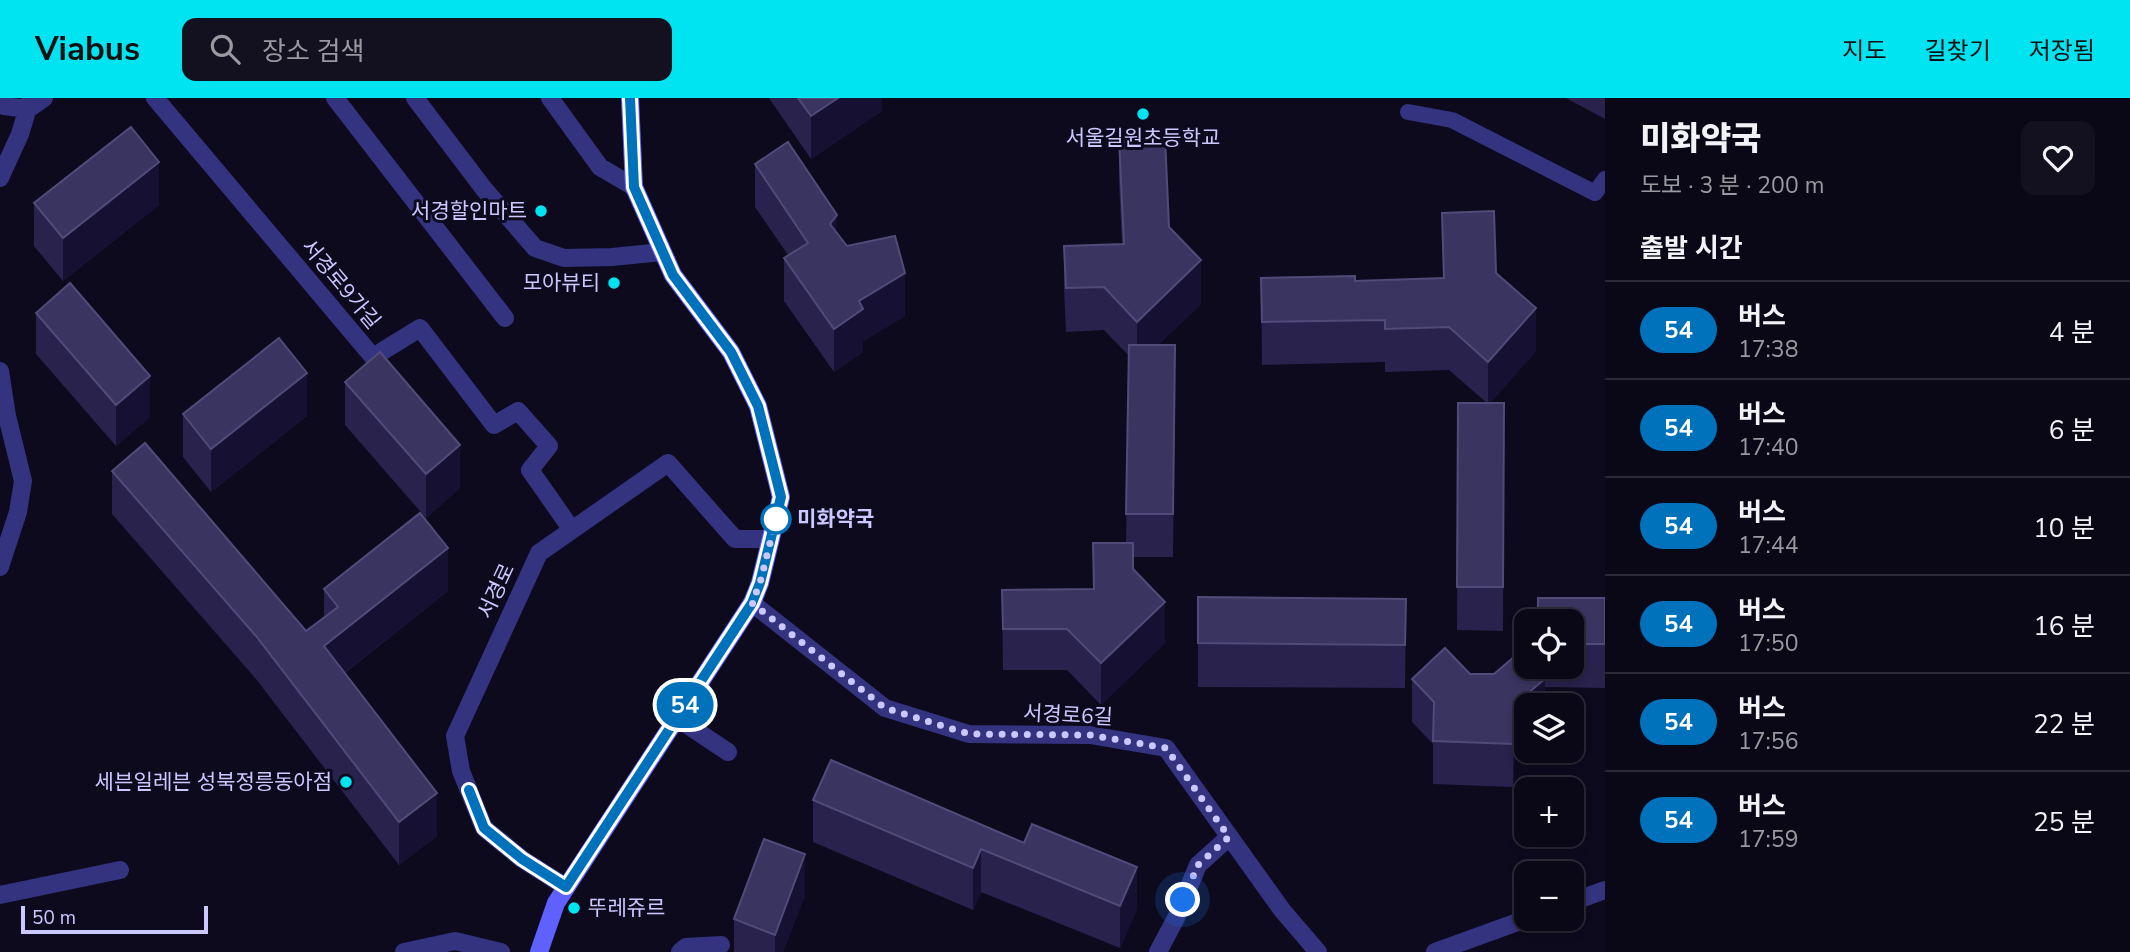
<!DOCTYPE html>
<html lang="ko">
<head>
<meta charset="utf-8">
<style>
	:root { --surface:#0a0816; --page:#13111f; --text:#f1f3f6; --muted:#999aa1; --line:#2a2935; --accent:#00e4f2 }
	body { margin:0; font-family:"Nunito Sans","Noto Sans KR",sans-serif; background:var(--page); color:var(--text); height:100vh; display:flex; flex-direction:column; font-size:26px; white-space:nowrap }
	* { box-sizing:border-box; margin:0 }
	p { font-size:23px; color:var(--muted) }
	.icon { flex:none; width:38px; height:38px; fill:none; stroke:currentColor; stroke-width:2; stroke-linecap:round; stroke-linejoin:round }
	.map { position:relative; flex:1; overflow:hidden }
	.drawer { display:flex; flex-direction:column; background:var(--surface); width:525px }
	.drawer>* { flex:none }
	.badge { padding:0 14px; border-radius:23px; font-size:24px; line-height:46px }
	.controls { position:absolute; left:1514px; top:511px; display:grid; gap:14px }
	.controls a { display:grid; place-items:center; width:70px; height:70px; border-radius:14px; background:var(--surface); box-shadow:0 4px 10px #0003,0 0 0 2px var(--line); font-size:35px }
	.scale { position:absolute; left:21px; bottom:18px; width:187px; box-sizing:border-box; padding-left:7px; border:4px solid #cbc7ff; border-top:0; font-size:19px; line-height:24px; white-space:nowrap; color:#cbc7ff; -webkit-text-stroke:5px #0d0a1e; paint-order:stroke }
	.you { position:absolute; width:35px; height:35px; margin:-18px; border:5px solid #fff; border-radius:50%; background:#1a73e8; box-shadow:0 0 0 10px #1a73e833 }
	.map>.badge { position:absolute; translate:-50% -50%; box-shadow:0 0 0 4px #fff }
	h2 { padding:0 35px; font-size:26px; line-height:63px }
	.round { display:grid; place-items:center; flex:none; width:74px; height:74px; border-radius:14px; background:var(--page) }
	.overview { display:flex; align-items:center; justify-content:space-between; height:119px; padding:0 35px }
	h1 { font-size:33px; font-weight:800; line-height:52px }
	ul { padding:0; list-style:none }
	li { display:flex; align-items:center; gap:21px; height:98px; padding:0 35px; border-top:2px solid var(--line) }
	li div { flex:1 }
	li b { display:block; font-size:26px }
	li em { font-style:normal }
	li .badge { min-width:77px; font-weight:700; text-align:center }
	header { display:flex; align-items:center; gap:42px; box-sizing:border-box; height:98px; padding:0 35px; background:var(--accent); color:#111 }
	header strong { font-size:33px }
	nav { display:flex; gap:38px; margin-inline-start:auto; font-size:24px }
	.search { width:490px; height:63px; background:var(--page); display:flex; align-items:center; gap:18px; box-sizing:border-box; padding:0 24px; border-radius:14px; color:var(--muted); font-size:26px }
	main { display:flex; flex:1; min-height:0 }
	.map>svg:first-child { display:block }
</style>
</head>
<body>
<header>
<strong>Viabus</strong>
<div class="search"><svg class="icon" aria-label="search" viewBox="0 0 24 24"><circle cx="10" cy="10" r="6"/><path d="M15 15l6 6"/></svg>장소 검색</div>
<nav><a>지도</a><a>길찾기</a><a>저장됨</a></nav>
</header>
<main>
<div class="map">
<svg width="1605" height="854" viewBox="0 0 1605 854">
	<rect width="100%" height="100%" fill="#0d0a1e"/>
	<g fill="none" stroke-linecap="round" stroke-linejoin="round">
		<path stroke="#333380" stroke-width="16" d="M1408,14L1452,22L1595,95L1605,81"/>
		<path stroke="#333380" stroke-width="18" d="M155,0L373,259L420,230L494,327L518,313L549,348L530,372L572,432
			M335,0L505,220
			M415,0L484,91L535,150L564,160L612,159L662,154
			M550,0L600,69L634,89
			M0,2L4,8L28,11L44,0
			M0,80L20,36L31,0
			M0,273L7,318L23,383L18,414L0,469
			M752,505L885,610L969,636L1090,637L1166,650L1282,812L1318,854
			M677,620L728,654
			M566,789L522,761L484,730L461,673L455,638L539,455L668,365L735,441H771
			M0,797L120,772
			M1572,804L1605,792
			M404,854L455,843L501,854
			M680,854L686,849L721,847
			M1158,854L1176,820L1198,767L1229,739
			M1435,854L1526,821"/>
		<path stroke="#5e61ff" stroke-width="18" d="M539,854L556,805L752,505L760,485L781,399L758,308L731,254L673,177L634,89L630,0"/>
	</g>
	<path fill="#28224d" d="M769,0H882V13L811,61Z
		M1566,0H1605V21Z
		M1119,41L1169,129L1201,206L1158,247L1175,291L1173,459H1133V471L1165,545L1101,607L1067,572H1003L1002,492L1094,491L1126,445L1129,258L1104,232L1066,234L1064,191V148L1122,146L1119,84Z
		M755,66L837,136L905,218L863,243V254L834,274L784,203V160L788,157L755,109Z
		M34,105L159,107L63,183L34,148Z
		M1442,115L1496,175L1536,253L1490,305H1504L1503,533L1457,532L1458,305H1487L1449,272L1385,274V264L1262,267L1261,180L1355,183L1443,180Z
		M36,215L150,319L116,348L36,256Z
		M345,284L460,390L426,420L345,327Z
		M183,316L307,318L211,394L183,359Z
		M112,373L306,533L324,519V491L448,493L345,575L437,738L399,767L256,581L112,416Z
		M1198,499L1406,501L1405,590L1198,589Z
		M1605,500V590L1545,589V607L1515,650L1513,689L1433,686V646L1412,624V581L1470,576H1494L1537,572V569H1572V523Z
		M831,662L1137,811L1120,850L981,794L973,812L813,744V702Z
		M805,797L783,854H734V821Z"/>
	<path fill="#161132" d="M838,0H882V13L811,61V18Z
		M159,64V107L63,183V140Z
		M837,117V160L830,126Z
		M1201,162V206L1137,267V224Z
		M905,175V218L863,243V254L834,274V231L859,203Z
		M1536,210V253L1488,307V264Z
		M1175,247V291L1173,459V416Z
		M307,275V318L211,394V351Z
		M150,278V319L116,348V307Z
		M460,347V390L426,420V376Z
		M448,450V493L324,591V548Z
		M1165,504V545L1101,607V565Z
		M1545,581V607H1526V641L1515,650L1513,689V646L1515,606Z
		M437,695V738L399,767V724Z
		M981,751V794L973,812V770Z
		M805,756V797L783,854H775V837Z
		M1137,769V811L1120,850V808Z"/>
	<path fill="#3a3460" stroke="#504b79" stroke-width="2" d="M798,0H838L811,18Z
		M131,29L159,64L63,140L34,105Z
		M1165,39L1169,129L1201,162L1137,224L1104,189L1066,190L1064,148L1124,146L1119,41Z
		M788,44L837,117L830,126L847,148L895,138L905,175L859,203L863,211L834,231L784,160L808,145L755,66Z
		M1494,113L1496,175L1536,210L1488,264L1449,229L1385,231V222L1262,224L1261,180L1355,178V183L1444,180L1442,115Z
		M70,185L150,278L116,307L36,215Z
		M279,240L307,275L211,351L183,316Z
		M1129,247H1175L1173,416H1126Z
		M380,254L460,347L426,376L345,284Z
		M1458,305H1504L1503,489H1457Z
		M145,345L306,533L338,509L324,491L420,415L448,450L324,548L437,695L399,724L256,538L112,373Z
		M1093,445H1133V471L1165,504L1101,565L1067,531H1003L1002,492L1094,491Z
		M1198,499L1406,501L1405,547L1198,545Z
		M1538,500H1605V546H1572V523H1538Z
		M1445,550L1470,576H1494L1521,553L1526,559V569H1534L1545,581L1515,606L1513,646L1433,643L1434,604L1412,581Z
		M831,662L1024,745L1032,726L1137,769L1120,808L981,751L973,770L813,702Z
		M764,741L805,756L775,837L734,821Z"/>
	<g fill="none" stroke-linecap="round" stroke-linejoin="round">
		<defs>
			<path id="line" d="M469,692L484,730L522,761L566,789L752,505L760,485L781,399L758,308L731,254L673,177L634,89L630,0"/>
		</defs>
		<use href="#line" stroke="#fff" stroke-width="16"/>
		<use href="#line" stroke="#0072bc" stroke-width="10"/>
		<path stroke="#cbc7ff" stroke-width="7" stroke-dasharray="0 12.6" d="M776,421L760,485L752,505L885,610L969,636L1090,637L1166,650L1229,739L1198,767L1183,802"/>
	</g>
	<g fill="#00e4f2" stroke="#0d0a1e" stroke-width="2.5">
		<circle cx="1143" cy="16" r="7"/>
		<circle cx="541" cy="113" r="7"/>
		<circle cx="614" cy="185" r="7"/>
		<circle cx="346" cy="684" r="7"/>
		<circle cx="574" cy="810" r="7"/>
	</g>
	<circle fill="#fff" stroke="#0072bc" stroke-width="3.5" cx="776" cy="421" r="14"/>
	<g text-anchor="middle" stroke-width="6" stroke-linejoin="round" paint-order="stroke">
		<g font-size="21" fill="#cbc7ff" stroke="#0d0a1e" text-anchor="end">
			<text x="1143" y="47" text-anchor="middle">서울길원초등학교</text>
			<text x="527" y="120">서경할인마트</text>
			<text x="600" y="192">모아뷰티</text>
			<text x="332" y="691">세븐일레븐 성북정릉동아점</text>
			<text x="588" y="817" text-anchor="start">뚜레쥬르</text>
		</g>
		<g font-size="21" fill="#cbc7ff" stroke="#0d0a1e">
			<text transform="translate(341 186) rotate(50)" y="7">서경로9가길</text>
			<text transform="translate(496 493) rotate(-65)" y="7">서경로</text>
			<text transform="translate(1068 617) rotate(3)" y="7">서경로6길</text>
		</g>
		<g font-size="21" font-weight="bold" fill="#cbc7ff" stroke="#0d0a1e" text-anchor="start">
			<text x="797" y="428">미화약국</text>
		</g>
	</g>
</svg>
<div class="controls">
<a><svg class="icon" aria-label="locate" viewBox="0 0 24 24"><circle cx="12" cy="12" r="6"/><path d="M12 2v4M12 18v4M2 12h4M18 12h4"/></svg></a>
<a><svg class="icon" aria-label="layers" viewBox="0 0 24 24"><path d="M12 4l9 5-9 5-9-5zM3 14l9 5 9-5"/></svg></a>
<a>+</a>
<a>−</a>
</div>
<div class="scale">50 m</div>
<div class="you" style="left:1183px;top:802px"></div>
<b class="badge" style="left:685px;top:607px;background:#0072bc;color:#fff">54</b>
</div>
<section class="drawer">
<div class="overview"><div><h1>미화약국</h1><p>도보 · 3 분 · 200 m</p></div><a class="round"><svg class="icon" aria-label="heart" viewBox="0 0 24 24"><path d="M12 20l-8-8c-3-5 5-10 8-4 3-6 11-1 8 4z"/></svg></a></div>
<h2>출발 시간</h2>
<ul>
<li><span class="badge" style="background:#0072bc;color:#fff">54</span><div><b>버스</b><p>17:38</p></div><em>4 분</em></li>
<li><span class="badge" style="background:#0072bc;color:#fff">54</span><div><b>버스</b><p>17:40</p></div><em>6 분</em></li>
<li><span class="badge" style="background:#0072bc;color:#fff">54</span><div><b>버스</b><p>17:44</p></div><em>10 분</em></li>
<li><span class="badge" style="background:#0072bc;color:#fff">54</span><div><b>버스</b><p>17:50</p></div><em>16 분</em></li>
<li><span class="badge" style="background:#0072bc;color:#fff">54</span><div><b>버스</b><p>17:56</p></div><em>22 분</em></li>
<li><span class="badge" style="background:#0072bc;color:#fff">54</span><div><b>버스</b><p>17:59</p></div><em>25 분</em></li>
</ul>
</section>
</main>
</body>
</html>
